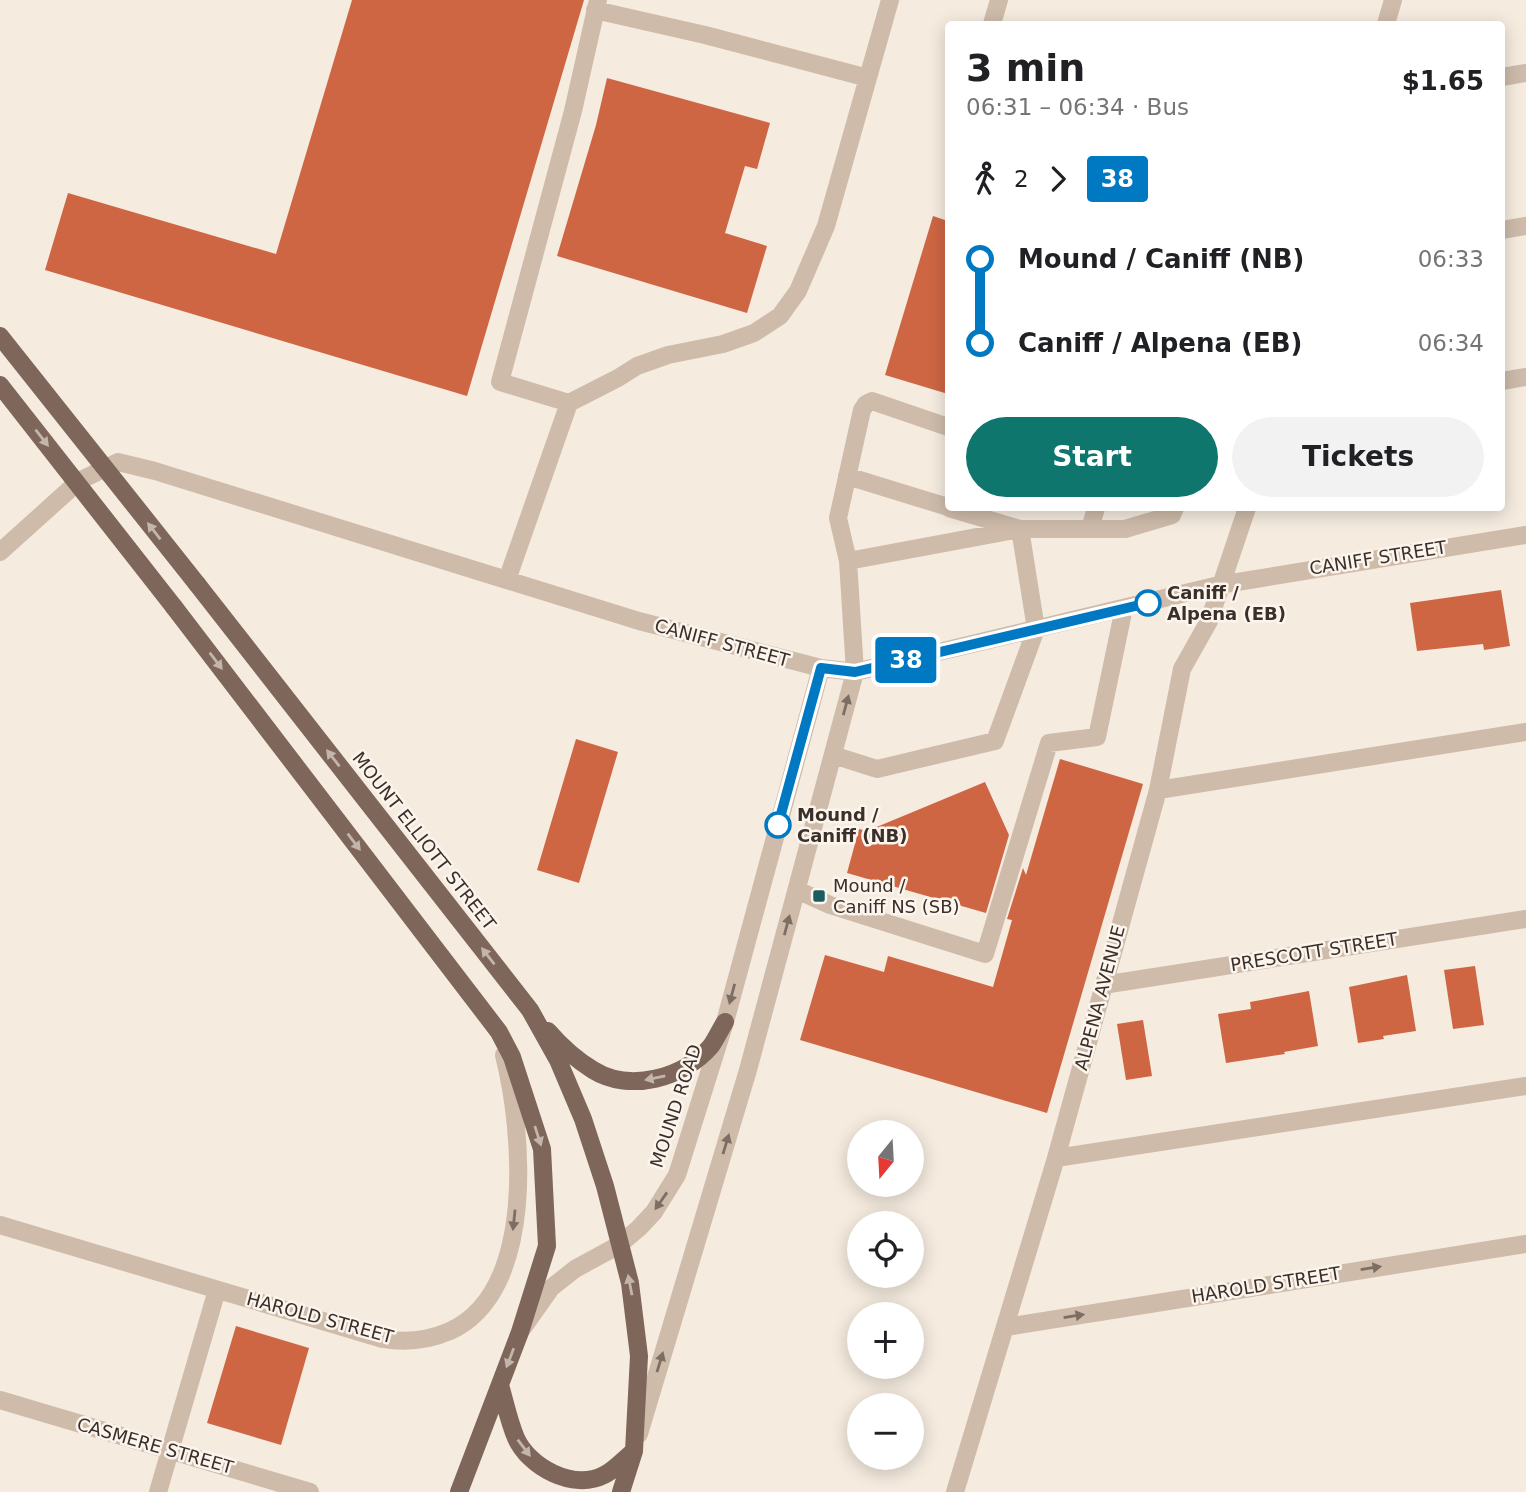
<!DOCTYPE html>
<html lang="en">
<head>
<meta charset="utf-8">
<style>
	:root { --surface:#fff; --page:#f2f2f2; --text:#202124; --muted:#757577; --accent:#0f766e }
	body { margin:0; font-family:"DejaVu Sans",sans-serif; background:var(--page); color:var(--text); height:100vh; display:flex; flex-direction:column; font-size:26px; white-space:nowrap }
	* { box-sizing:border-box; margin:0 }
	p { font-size:23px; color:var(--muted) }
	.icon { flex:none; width:38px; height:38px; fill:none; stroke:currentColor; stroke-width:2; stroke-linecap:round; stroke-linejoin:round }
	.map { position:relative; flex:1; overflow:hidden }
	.panel { position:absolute; left:945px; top:21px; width:560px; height:490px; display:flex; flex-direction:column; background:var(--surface); border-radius:7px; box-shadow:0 4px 18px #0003 }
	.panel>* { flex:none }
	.badge { padding:0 14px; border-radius:5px; font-size:24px; line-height:46px }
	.needle { width:46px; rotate:198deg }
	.controls { position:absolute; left:847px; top:1120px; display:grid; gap:14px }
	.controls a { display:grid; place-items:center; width:77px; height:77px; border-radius:50%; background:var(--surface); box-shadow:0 4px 18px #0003; font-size:35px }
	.map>.badge { position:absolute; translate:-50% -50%; box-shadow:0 0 0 4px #fff }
	.legs { display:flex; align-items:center; gap:10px; height:77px; padding:0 21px; font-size:23px }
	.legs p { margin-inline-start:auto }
	.summary { display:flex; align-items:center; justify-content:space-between; height:119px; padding:0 21px }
	h1 { font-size:38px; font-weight:600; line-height:52px }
	.button { display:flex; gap:14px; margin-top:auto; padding:14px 21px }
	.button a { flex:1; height:80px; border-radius:42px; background:var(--accent); color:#fff; font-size:28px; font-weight:600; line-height:80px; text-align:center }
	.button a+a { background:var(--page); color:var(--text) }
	ul { padding:0 21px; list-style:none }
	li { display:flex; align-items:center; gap:24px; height:84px; font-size:26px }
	li i { display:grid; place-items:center; width:10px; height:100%; margin:0 9px; background:currentColor }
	li i::after { content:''; width:18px; height:18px; margin:-9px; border:5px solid; border-radius:50%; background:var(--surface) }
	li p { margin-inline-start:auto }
	li:first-child i { background:linear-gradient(#0000 50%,currentColor 0) }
	li:last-child i { background:linear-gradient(currentColor 50%,#0000 0) }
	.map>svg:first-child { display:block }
</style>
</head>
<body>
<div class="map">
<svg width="1526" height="1492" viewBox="0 0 1526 1492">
	<rect width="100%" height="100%" fill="#f5ebdf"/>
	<path fill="#ce6644" d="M352,0H584L467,396L45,270L68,193L276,254Z
		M607,78L770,123L757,169L745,166L725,233L767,246L747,313L557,256L596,125Z
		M933,216L948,221V394L885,375Z
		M1501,590L1510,646L1484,650L1483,644L1417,651L1410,603Z
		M576,739L618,752L579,883L537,870Z
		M1060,759L1143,784L1047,1113L800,1040L825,955L884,972L888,956L993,987L1012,920L1007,919L1023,868L1026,875Z
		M985,782L1009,835L986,913L847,873L859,829L867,831Z
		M1475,966L1484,1025L1453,1029L1444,970Z
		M1407,975L1416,1031L1383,1036L1384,1039L1358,1043L1349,987Z
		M1309,991L1318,1046L1284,1052L1285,1054L1226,1063L1218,1014L1251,1009L1250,1002Z
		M1143,1020L1152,1076L1126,1080L1117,1024Z
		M236,1326L309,1348L281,1445L207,1423Z"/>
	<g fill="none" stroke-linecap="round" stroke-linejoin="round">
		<path stroke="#cebbaa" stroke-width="18" d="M595,10L705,35L868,78
			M992,24L999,0
			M1386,24L1393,0
			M1502,77L1526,73
			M1502,230L1526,226
			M1502,381L1526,377
			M569,403L618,378L637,366L668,355L723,344L754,333L780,316L798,291L826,226L890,0
			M847,476L948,507
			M949,508L1020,529H1125L1172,515L1175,508
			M1090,529L1096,508
			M0,552L79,481L118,462L155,471L639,621L821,668L855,672L1219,585L1526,535
			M848,561L838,518L862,410L866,404L872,401L948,427
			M507,580L569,403L500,382L573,111L598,0
			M1158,790L1526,732
			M797,890L830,905L985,954L1049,743L1097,737L1124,608
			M1103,985L1526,919
			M1056,1158L1526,1086
			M0,1225L383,1339C406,1343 429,1340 450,1331C537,1291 523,1131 504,1055
			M1006,1327L1526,1244
			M522,1329L551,1288L575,1269L619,1245L639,1228L654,1212L677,1175L725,1022L821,668
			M0,1400L310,1492
			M639,1434L748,1070L855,672L848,561L1020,529L1036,629L995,741L877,769L833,755
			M158,1492L217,1290
			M955,1492L1056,1158L1158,790L1182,669L1209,621L1247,508"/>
		<path stroke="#7e665a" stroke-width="18" d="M197,584L530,1010L558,1060L583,1119L605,1186L630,1283L639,1356L634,1451L621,1492
			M174,607L499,1032L512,1057L542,1149L547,1246L520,1332L459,1492
			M548,1031C560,1045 577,1060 593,1070C630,1093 684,1078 711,1046C716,1039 720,1030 725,1022
			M500,1385C505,1402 509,1422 516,1438C529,1467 573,1491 604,1475C615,1470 625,1458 634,1451"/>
		<path stroke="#7e665a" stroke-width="18" d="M0,336L197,584
			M0,385L174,607"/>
	</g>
	<defs><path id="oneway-solid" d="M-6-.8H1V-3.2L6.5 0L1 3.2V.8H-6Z" transform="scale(1.75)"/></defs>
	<g fill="#c3b5ab">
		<use href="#oneway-solid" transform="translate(42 438) rotate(52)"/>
		<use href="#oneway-solid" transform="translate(154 531) rotate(-128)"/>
		<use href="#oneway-solid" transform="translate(216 661) rotate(53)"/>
		<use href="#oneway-solid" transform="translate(333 758) rotate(-128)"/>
		<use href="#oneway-solid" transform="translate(354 842) rotate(53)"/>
		<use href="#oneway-solid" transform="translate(488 956) rotate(-128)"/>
		<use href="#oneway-solid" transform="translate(655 1078) rotate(169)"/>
		<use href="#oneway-solid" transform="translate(538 1136) rotate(72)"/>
		<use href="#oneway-solid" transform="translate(630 1285) rotate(-101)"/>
		<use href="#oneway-solid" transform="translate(510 1358) rotate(111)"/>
		<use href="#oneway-solid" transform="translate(524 1448) rotate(53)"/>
	</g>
	<g fill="#7d6e64">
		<use href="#oneway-solid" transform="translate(846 705) rotate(-75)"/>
		<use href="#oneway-solid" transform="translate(787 925) rotate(-75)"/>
		<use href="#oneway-solid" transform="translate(732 994) rotate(105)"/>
		<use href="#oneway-solid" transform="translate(726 1144) rotate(-73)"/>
		<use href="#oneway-solid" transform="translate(661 1201) rotate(125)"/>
		<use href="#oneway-solid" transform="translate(514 1220) rotate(96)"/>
		<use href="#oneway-solid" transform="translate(1371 1268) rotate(-9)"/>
		<use href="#oneway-solid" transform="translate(1074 1316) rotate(-9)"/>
		<use href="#oneway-solid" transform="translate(660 1362) rotate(-73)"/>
	</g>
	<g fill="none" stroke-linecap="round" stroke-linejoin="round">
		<defs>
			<path id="line-1" d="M778,825L821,668L855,672L1148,603"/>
		</defs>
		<use href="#line-1" stroke="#fff" stroke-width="16"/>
		<use href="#line-1" stroke="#0079c2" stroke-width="10"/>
	</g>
	<g fill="#fff" stroke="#0079c2" stroke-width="3.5">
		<circle cx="1148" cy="603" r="12"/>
		<circle cx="778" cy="825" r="12"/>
	</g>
	<rect fill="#1c5c60" stroke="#fcf5ed" stroke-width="2.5" x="812" y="889" width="14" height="14" rx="3.5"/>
	<g text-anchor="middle" stroke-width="5" stroke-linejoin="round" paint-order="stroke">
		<g font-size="18" fill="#3b2f2a" stroke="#fcf5ed">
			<text transform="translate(1378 558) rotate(-9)" y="6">CANIFF STREET</text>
			<text transform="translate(722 643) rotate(15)" y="6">CANIFF STREET</text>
			<text transform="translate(424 841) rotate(52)" y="6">MOUNT ELLIOTT STREET</text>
			<text transform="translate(1314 952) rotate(-9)" y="6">PRESCOTT STREET</text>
			<text transform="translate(1100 998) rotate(-75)" y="6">ALPENA AVENUE</text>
			<text transform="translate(676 1106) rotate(-72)" y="6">MOUND ROAD</text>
			<text transform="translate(1266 1285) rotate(-9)" y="6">HAROLD STREET</text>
			<text transform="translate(320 1318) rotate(15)" y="6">HAROLD STREET</text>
			<text transform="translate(155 1446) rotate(16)" y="6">CASMERE STREET</text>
		</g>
		<g font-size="18" font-weight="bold" fill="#3b2f2a" stroke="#fcf5ed" text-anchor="start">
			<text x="1167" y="599">Caniff /<tspan x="1167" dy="21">Alpena (EB)</tspan></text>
			<text x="797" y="821">Mound /<tspan x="797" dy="21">Caniff (NB)</tspan></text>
		</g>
		<g font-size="18" fill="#3b2f2a" stroke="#fcf5ed" text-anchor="start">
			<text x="833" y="892">Mound /<tspan x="833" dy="21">Caniff NS (SB)</tspan></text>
		</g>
	</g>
</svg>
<div class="controls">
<a><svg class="needle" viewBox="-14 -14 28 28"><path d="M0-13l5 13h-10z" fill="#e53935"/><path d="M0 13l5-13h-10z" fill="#757577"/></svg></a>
<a><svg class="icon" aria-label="locate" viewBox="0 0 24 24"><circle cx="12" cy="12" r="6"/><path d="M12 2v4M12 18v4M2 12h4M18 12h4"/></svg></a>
<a>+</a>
<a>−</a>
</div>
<b class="badge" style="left:906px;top:660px;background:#0079c2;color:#fff">38</b>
<section class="panel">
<div class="summary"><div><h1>3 min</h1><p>06:31 – 06:34 · Bus</p></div><b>$1.65</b></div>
<div class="legs"><svg class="icon" aria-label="walk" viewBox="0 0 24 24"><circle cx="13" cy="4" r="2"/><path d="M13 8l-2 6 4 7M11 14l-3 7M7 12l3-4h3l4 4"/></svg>2<svg class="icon" aria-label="forward" viewBox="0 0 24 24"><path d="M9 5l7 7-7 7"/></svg><b class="badge" style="background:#0079c2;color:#fff">38</b></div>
<ul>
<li><i style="color:#0079c2"></i><b>Mound / Caniff (NB)</b><p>06:33</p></li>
<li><i style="color:#0079c2"></i><b>Caniff / Alpena (EB)</b><p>06:34</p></li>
</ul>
<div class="button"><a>Start</a><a>Tickets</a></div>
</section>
</div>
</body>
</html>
